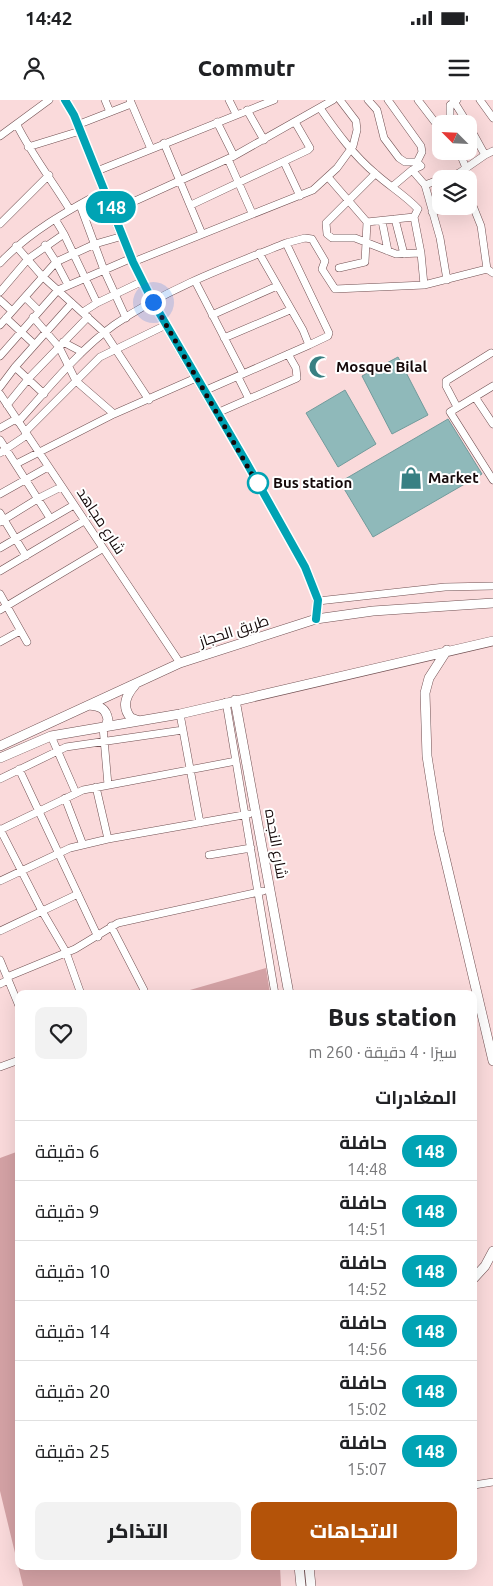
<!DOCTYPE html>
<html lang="ar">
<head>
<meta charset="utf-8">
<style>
	:root { --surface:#fff; --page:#f2f2f2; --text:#202124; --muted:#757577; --line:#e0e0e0; --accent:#b45309 }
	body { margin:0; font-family:Ubuntu,Cairo,sans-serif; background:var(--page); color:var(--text); direction:rtl; height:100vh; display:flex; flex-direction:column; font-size:19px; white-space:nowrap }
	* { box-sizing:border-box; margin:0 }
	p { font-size:16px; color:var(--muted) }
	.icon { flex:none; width:28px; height:28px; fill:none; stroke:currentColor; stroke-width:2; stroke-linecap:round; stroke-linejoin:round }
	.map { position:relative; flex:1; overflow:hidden; direction:ltr }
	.panel { position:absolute; left:15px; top:890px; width:462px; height:580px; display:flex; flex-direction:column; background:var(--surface); border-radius:10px; box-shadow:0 5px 20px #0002; direction:rtl }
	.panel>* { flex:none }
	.badge { padding:0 10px; border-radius:16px; font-size:18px; line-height:32px }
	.needle { width:32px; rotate:294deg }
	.controls { position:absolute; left:432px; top:15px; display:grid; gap:10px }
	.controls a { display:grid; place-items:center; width:45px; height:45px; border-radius:10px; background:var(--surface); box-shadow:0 5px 20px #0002; font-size:25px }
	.you { position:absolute; width:25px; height:25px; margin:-12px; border:4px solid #fff; border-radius:50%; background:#1a73e8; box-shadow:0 0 0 8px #1a73e833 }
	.map>.badge { position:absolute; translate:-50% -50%; box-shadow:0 0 0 2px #fff }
	h2 { padding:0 20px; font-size:19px; line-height:45px }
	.round { display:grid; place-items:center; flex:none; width:52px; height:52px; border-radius:10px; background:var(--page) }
	.headline { display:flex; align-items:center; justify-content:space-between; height:85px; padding:0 20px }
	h1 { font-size:24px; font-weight:800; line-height:38px }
	.cta { display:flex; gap:10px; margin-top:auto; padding:10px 20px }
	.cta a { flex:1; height:58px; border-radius:10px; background:var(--accent); color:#fff; font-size:20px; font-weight:800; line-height:58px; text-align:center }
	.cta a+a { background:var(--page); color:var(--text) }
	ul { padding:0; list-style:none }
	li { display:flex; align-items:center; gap:15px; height:60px; padding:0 20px; border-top:1px solid var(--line) }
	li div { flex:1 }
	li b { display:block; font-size:19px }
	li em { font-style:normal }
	li .badge { min-width:55px; font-weight:700; text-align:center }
	.status { display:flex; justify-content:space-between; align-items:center; height:35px; padding:0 25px; background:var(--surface); direction:ltr }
	.status svg { height:14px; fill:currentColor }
	header { display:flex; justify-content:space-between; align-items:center; height:65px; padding:0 20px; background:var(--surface); font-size:22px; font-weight:800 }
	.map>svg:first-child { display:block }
</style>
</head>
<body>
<div class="status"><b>14:42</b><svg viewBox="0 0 49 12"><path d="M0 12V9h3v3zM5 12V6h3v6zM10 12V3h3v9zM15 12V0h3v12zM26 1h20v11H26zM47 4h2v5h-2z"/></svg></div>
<header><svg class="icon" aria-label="menu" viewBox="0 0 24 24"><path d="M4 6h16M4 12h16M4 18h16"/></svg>Commutr<svg class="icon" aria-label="person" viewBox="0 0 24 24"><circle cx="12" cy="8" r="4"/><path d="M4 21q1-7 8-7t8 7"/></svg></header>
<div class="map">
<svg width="493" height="1486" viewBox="0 0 493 1486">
	<rect width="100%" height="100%" fill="#fadadb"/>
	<path fill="#d4a2a5" d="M266,868L270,894H176Z
		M19,1051V1466H280L281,1486H23L0,1391V1058Z"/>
	<path fill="#8fb9ba" stroke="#729b9c" d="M398,257L428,315L392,334L362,276Z
		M345,290L376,344L338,367L306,313Z
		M448,319L482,374L373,437L340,382Z"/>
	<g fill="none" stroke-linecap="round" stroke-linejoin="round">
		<defs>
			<path id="minor" d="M65,0L74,15C98,76 122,146 153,203C193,276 238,347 278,419C294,448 323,485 316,519
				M105,0L110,12
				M130,0L151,49
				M229,0L236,14
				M368,0L377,10L384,38L399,58L405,62H417L421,66L412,70L393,86
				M388,0L421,46L422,52L417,62
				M418,0L441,30
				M453,0L468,24
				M480,0L493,18
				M320,8C336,31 354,56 376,74C389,86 405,95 418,109
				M247,10L264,40
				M217,22L234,56
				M450,24V5L457,0
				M17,25C32,55 53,82 70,110
				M77,25L131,4
				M469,26L485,55L493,51
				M0,36L49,0
				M164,43L202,134
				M28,47L80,31
				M459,51L466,68
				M228,59L252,113
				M284,62L300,96
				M412,70L425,85L440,138L447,180
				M97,71L274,0
				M375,74L326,123L327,134L332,138H355L396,154L421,153
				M328,77L367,122L414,117L418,109
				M443,79L459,73L485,55
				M425,85L441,79
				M469,102L471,101L481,126L487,169L493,173
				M80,105L104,170L126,218
				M191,105L308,50L310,48L295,22
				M113,111L234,56L333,0
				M432,112L452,106
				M414,117L421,153L424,185
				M55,119L64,134
				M395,119L404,154
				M382,121L388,151
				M0,124L49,75
				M286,143L329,233L328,236L309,245
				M45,145L56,162L68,185
				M16,146L42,176L105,233L149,300
				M133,162L313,90L337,68L353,46L357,30L356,21L340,0
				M0,163C29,132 67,111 104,91
				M339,168L365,162L367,122
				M195,181L243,274
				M0,192L28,159L64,134L97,203
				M25,197L39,211
				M0,200L12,211
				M83,212L97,203L143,181
				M212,215L277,186
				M33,217L59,247L76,281L114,314
				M6,218L34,244
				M0,225L56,162L95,144L123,136
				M224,238L290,210
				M63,242L82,252
				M0,256L58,190L132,158
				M15,267L44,294
				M238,277L249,299
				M493,286L450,312L493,380
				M0,287L15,267L72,203
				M204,291L309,245L303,230L259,153
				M0,294L180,563
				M475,297L493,324
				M7,305L29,278L88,217
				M457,307L446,286V281L491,253
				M217,313L297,278L296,268L288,254
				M18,322C47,290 79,250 114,225C166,189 228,166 286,143L305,138L312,139L325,161L322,169L335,189L424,185L487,169
				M0,328L16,319
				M25,332L100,257L166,225
				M0,340L50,418
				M0,353L27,335
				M16,364L114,314L196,278
				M0,394L48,367
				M0,413L26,456
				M0,422L39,398L61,387
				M0,448L74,405
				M0,471L84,421
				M0,494L27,542
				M318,501L445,487L493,486
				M0,510L102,449
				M0,542L20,531
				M226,602L275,894
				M180,614L200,723
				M103,627L108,685
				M51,636L76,693
				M19,669L98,837
				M0,679L66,647L183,630
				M96,687L108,739
				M65,698L83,745
				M0,729L42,811L66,852L81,894
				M0,730L83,690L236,661
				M209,755L251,748
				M0,781L70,748L108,739L249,714
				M111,826L144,890V894
				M0,831L78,794
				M0,860L19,906
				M7,877L75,849L118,823L263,791
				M0,884L8,880
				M0,967L19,960
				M474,1385L493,1382"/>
			<path id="major" d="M447,550L429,578L425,593L427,656L439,732L493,961
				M135,585C126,595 121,607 131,618L139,621
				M235,600L289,894
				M89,605C100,606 106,608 108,620L106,626
				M0,646L180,563L316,519L373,511L493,503
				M0,658L51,636L180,614L493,541
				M474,1178L485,1166L493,1151
				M299,1466L301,1486
				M309,1466L311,1486"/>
		</defs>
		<use href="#minor" stroke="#715052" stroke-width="8"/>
		<use href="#major" stroke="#715052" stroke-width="10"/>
		<use href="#minor" stroke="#fff" stroke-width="7"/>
		<use href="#major" stroke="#fff" stroke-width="9"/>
	</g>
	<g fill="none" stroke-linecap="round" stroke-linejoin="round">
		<defs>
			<path id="line" d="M65,0L74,15L133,162L153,202L245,360L305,467L318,500L316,519"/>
		</defs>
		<use href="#line" stroke="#fff" stroke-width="11"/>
		<use href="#line" stroke="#00a3b4" stroke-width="8"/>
		<path stroke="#140809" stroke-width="5" stroke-dasharray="0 9" d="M153,202L261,390L258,383"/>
	</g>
	<defs>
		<symbol id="mosque-bare" viewBox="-9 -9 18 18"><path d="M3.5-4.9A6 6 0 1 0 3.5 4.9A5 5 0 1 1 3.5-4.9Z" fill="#388083" stroke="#fff" stroke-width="2.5" paint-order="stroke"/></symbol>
		<symbol id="shop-bare" viewBox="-9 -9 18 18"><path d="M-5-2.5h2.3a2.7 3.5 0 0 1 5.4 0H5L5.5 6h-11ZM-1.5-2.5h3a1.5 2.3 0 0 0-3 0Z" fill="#388083" stroke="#fff" stroke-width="2.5" paint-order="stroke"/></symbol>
	</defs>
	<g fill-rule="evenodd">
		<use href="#mosque-bare" x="304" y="251" width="32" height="32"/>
		<use href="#shop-bare" x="395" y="362" width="32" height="32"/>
	</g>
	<circle fill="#fff" stroke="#00a3b4" stroke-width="2.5" cx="258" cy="383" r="10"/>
	<g text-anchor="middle" stroke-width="4" stroke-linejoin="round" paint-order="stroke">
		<g font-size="15" font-weight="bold" fill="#140809" stroke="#fff" text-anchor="start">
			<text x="336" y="272">Mosque Bilal</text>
			<text x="428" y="383">Market</text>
		</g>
		<g font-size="15" font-weight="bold" fill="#140809" stroke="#fff" text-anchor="start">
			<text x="273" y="388">Bus station</text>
		</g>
		<g font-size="15" fill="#140809" stroke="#fff">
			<text transform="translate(101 421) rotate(57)" y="5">شارع مجاهد</text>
			<text transform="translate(234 531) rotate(-18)" y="5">طريق الحجاز</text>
			<text transform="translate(276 744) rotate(80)" y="5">شارع النجده</text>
		</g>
	</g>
</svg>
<div class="controls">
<a><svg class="needle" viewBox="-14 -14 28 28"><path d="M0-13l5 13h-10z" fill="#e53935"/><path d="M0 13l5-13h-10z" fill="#757577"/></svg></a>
<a><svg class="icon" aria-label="layers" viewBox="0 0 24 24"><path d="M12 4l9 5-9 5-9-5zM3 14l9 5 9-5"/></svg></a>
</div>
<div class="you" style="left:153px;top:202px"></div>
<b class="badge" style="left:111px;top:107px;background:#00a3b4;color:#fff">148</b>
<section class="panel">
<div class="headline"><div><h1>Bus station</h1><p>سيرًا · 4 دقيقة · 260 m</p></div><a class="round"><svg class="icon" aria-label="heart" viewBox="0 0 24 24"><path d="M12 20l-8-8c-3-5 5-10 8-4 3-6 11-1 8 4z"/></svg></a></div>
<h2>المغادرات</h2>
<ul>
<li><span class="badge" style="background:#00a3b4;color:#fff">148</span><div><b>حافلة</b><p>14:48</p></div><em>6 دقيقة</em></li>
<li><span class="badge" style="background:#00a3b4;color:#fff">148</span><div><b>حافلة</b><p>14:51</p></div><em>9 دقيقة</em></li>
<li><span class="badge" style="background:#00a3b4;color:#fff">148</span><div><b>حافلة</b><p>14:52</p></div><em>10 دقيقة</em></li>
<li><span class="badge" style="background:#00a3b4;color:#fff">148</span><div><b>حافلة</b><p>14:56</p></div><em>14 دقيقة</em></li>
<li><span class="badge" style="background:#00a3b4;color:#fff">148</span><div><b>حافلة</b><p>15:02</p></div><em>20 دقيقة</em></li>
<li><span class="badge" style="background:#00a3b4;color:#fff">148</span><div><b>حافلة</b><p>15:07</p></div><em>25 دقيقة</em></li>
</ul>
<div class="cta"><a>الاتجاهات</a><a>التذاكر</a></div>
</section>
</div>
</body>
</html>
